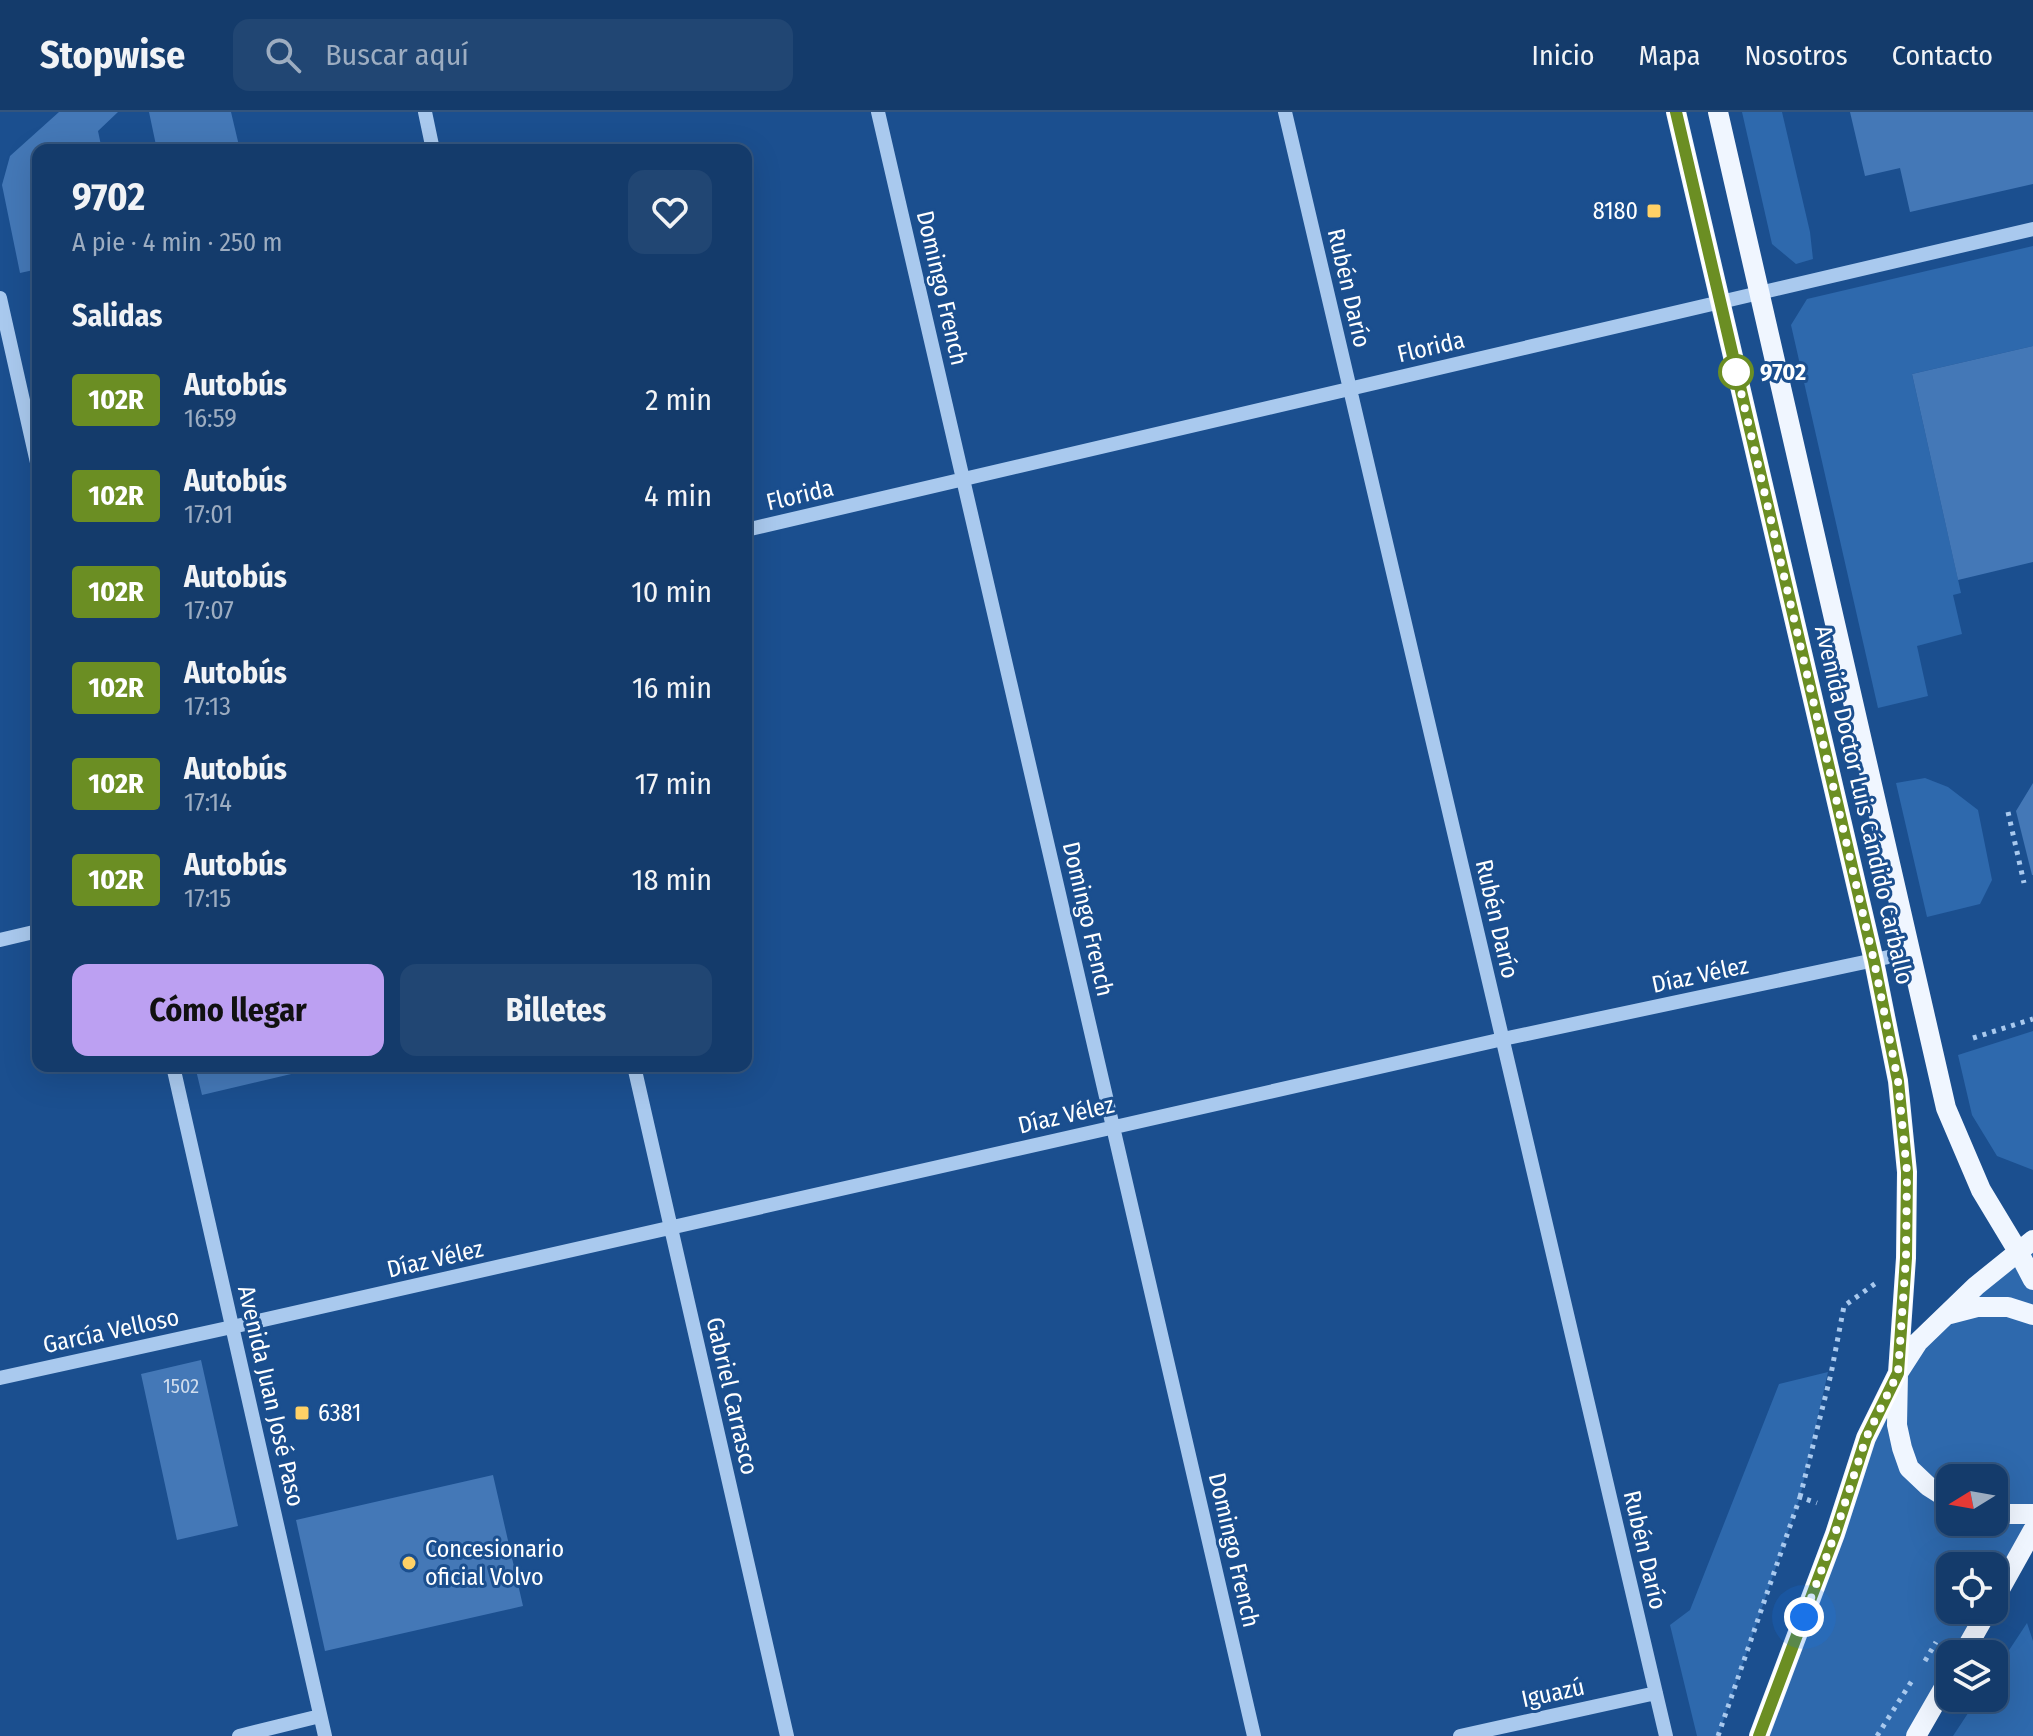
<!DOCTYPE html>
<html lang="es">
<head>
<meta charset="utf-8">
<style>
	:root { --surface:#143b6b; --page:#214673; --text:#f1f3f6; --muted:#9dadc1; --line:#33557e; --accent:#bca0f2 }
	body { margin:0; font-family:"Fira Sans Condensed",sans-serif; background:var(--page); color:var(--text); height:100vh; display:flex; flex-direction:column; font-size:30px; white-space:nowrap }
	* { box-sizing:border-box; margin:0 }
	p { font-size:26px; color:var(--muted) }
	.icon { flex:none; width:44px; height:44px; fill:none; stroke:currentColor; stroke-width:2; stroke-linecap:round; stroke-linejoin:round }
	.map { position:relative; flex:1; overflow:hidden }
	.drawer { position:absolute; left:32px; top:32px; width:720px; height:928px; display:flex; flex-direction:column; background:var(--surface); border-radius:16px; box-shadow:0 8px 32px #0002,0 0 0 2px var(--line) }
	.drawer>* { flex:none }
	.badge { padding:0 16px; border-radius:6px; font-size:28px; line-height:52px }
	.needle { width:52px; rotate:259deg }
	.tools { position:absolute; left:1936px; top:1352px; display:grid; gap:16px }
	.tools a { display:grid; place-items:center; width:72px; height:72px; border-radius:16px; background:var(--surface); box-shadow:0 8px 32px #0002,0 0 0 2px var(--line); font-size:40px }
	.you { position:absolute; width:40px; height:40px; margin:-20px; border:6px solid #fff; border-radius:50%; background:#1a73e8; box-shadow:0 0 0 12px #1a73e833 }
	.map>.badge { position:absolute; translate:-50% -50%; box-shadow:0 0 0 4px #fff }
	h2 { padding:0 40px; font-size:30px; line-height:72px }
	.round { display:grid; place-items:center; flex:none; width:84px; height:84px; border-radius:16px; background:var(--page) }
	.overview { display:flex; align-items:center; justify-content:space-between; height:136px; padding:0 40px }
	h1 { font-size:38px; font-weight:700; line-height:60px }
	.button { display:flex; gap:16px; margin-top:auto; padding:16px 40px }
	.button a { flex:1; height:92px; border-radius:16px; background:var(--accent); color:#111; font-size:32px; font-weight:700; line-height:92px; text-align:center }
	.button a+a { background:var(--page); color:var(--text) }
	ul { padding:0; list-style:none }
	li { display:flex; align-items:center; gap:24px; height:96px; padding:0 40px }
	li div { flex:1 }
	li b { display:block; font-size:30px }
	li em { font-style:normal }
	li .badge { min-width:88px; font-weight:700; text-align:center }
	header { display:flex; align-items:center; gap:48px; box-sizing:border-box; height:112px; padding:0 40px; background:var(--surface); border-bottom:2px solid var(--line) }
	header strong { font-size:38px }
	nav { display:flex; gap:44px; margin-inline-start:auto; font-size:28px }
	.search { width:560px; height:72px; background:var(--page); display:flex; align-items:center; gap:20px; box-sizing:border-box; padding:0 28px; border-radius:16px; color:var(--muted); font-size:30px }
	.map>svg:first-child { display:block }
</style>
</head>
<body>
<header>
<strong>Stopwise</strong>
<div class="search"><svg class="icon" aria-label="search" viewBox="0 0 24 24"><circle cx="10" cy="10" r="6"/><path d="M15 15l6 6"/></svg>Buscar aquí</div>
<nav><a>Inicio</a><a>Mapa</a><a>Nosotros</a><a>Contacto</a></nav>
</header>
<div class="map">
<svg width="2033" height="1624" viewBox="0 0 2033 1624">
	<rect width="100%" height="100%" fill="#1b4f8f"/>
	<path fill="#2e69ad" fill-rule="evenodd" d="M1742,0H1782L1810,120L1813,147L1796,152L1772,132Z
		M2033,134V234L1912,262L1961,481L1953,483L1962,522L1917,534L1928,584L1878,596L1791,213L1807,187Z
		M1925,666L1948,675L1978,698L1992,768L1980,792L1927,805L1896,671Z
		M2033,919V1058L1997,1044L1972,1003L1958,943Z
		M2033,1128V1418L1994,1488V1454H1950V1498H1988L1963,1542H1950V1565L1916,1624H1759L1898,1261ZM1950,1366H1994V1410H1950Z
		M1828,1260L1800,1385L1718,1624H1697L1670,1513L1690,1498L1779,1272Z
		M2027,1511L2033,1529V1624H1953L1978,1586H1994V1561Z"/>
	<path fill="#4478b7" d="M59,0H118L98,19L102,38H38V157L20,161L2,73L10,44Z
		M149,0H231L240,38H157Z
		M1850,0H2033V72L1910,100L1900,56L1865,64Z
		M2033,234V450L1958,468L1912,262Z
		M2033,671V763H2032L2016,699Z
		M195,954H321V955L202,983Z
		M201,1248L238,1414L177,1428L141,1262Z
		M493,1363L523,1494L325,1539L296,1408Z"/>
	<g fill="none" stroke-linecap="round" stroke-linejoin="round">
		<path stroke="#a9c9ee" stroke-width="5" stroke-dasharray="4 6" stroke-linecap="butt" d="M2008,700L2024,771
			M1973,926L2033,907
			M1800,1385L1831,1262L1844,1194L1876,1171
			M1925,1549L1936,1530
			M1718,1624L1800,1385L1817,1391
			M1877,1624L1913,1567"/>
		<path stroke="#a9c9ee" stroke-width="14" d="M425,0L433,38
			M878,0L1254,1624
			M1285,0L1666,1624
			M0,186L38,355
			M746,418L2033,117
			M0,828L38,819
			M173,954L325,1624
			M634,954L787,1624
			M0,1266L232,1215L1503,927L1912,840
			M239,1624L320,1604
			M1460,1624L1656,1581"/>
		<path stroke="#f0f6ff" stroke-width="20" d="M1676,0L1874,849L1898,969L1907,1060L1906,1146L1898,1261L1897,1313L1902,1336L1909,1356L1928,1374L1950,1388
			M1718,0L1946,996L1981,1078L2019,1141L2033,1168
			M1950,1202L1977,1195H2008L2033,1203
			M1994,1402H2033
			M1994,1488L2033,1418
			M1963,1542L1988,1498
			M1759,1624L1835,1422L1866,1326L1898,1261L1918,1230L1976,1174L2033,1128
			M1916,1624L1950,1565"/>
	</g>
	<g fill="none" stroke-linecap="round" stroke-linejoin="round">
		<defs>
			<path id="line" d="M1676,0L1874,849L1898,969L1907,1060L1906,1146L1898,1261L1866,1326L1835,1422L1759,1624"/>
		</defs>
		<use href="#line" stroke="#fff" stroke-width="18"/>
		<use href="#line" stroke="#6b8e23" stroke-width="12"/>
		<path stroke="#fff" stroke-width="8" stroke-dasharray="0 14.4" d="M1736,260L1734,250L1874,849L1898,969L1907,1060L1906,1146L1898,1261L1866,1326L1835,1422L1804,1505"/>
	</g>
	<g fill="#ffd166" stroke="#1b4f8f" stroke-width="3">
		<rect x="1646" y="91" width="16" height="16" rx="4"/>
		<rect x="294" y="1293" width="16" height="16" rx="4"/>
		<circle cx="409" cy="1451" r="8"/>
	</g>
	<circle fill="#fff" stroke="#6b8e23" stroke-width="4" cx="1736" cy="260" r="16"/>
	<g text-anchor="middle" stroke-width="6" stroke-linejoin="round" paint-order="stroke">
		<g font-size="20" fill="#d0dded">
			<text x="181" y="1281">1502</text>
		</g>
		<g font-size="24" fill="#fff" stroke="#1b4f8f" text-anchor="start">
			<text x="1638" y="107" text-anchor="end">8180</text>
			<text x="318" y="1309">6381</text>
			<text x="425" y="1445">Concesionario<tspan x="425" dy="28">oficial Volvo</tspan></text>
		</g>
		<g font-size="24" fill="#fff" stroke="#1b4f8f">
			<text transform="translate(942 176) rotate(77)" y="8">Domingo French</text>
			<text transform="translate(1349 176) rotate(77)" y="8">Rubén Darío</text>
			<text transform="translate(1431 235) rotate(-13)" y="8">Florida</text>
			<text transform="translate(800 383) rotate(-13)" y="8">Florida</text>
			<text transform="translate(1864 693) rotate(77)" y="8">Avenida Doctor Luis Cándido Carballo</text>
			<text transform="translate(1088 807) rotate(77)" y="8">Domingo French</text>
			<text transform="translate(1497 807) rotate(77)" y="8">Rubén Darío</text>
			<text transform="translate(1700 863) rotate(-12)" y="8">Díaz Vélez</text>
			<text transform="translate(1066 1003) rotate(-13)" y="8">Díaz Vélez</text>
			<text transform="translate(435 1147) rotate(-13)" y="8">Díaz Vélez</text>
			<text transform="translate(111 1219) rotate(-12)" y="8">García Velloso</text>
			<text transform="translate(271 1284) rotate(77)" y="8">Avenida Juan José Paso</text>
			<text transform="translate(732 1284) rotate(77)" y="8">Gabriel Carrasco</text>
			<text transform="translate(1234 1438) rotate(77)" y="8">Domingo French</text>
			<text transform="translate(1645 1438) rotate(77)" y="8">Rubén Darío</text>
			<text transform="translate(1553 1581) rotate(-12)" y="8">Iguazú</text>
		</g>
		<g font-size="24" font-weight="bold" fill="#fff" stroke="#1b4f8f" text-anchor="start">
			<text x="1760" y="268">9702</text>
		</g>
	</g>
</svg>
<div class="tools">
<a><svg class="needle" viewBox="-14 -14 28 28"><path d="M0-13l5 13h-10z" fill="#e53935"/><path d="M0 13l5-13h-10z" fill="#9dadc1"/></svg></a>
<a><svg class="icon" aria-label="locate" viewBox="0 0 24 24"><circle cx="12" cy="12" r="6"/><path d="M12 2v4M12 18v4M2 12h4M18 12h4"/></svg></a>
<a><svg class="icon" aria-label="layers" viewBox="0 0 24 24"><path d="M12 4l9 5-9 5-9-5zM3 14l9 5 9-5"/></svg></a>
</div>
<div class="you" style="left:1804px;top:1505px"></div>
<section class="drawer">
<div class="overview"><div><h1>9702</h1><p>A pie · 4 min · 250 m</p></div><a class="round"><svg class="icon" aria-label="heart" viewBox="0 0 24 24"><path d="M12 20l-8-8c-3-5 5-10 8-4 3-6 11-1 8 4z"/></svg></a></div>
<h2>Salidas</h2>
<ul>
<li><span class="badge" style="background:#6b8e23;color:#fff">102R</span><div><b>Autobús</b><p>16:59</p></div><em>2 min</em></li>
<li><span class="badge" style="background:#6b8e23;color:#fff">102R</span><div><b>Autobús</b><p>17:01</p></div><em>4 min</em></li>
<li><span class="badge" style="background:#6b8e23;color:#fff">102R</span><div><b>Autobús</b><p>17:07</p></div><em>10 min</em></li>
<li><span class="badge" style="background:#6b8e23;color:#fff">102R</span><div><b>Autobús</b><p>17:13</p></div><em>16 min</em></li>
<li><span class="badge" style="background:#6b8e23;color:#fff">102R</span><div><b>Autobús</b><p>17:14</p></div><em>17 min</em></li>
<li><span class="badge" style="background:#6b8e23;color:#fff">102R</span><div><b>Autobús</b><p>17:15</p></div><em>18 min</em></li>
</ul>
<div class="button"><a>Cómo llegar</a><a>Billetes</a></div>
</section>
</div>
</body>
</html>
